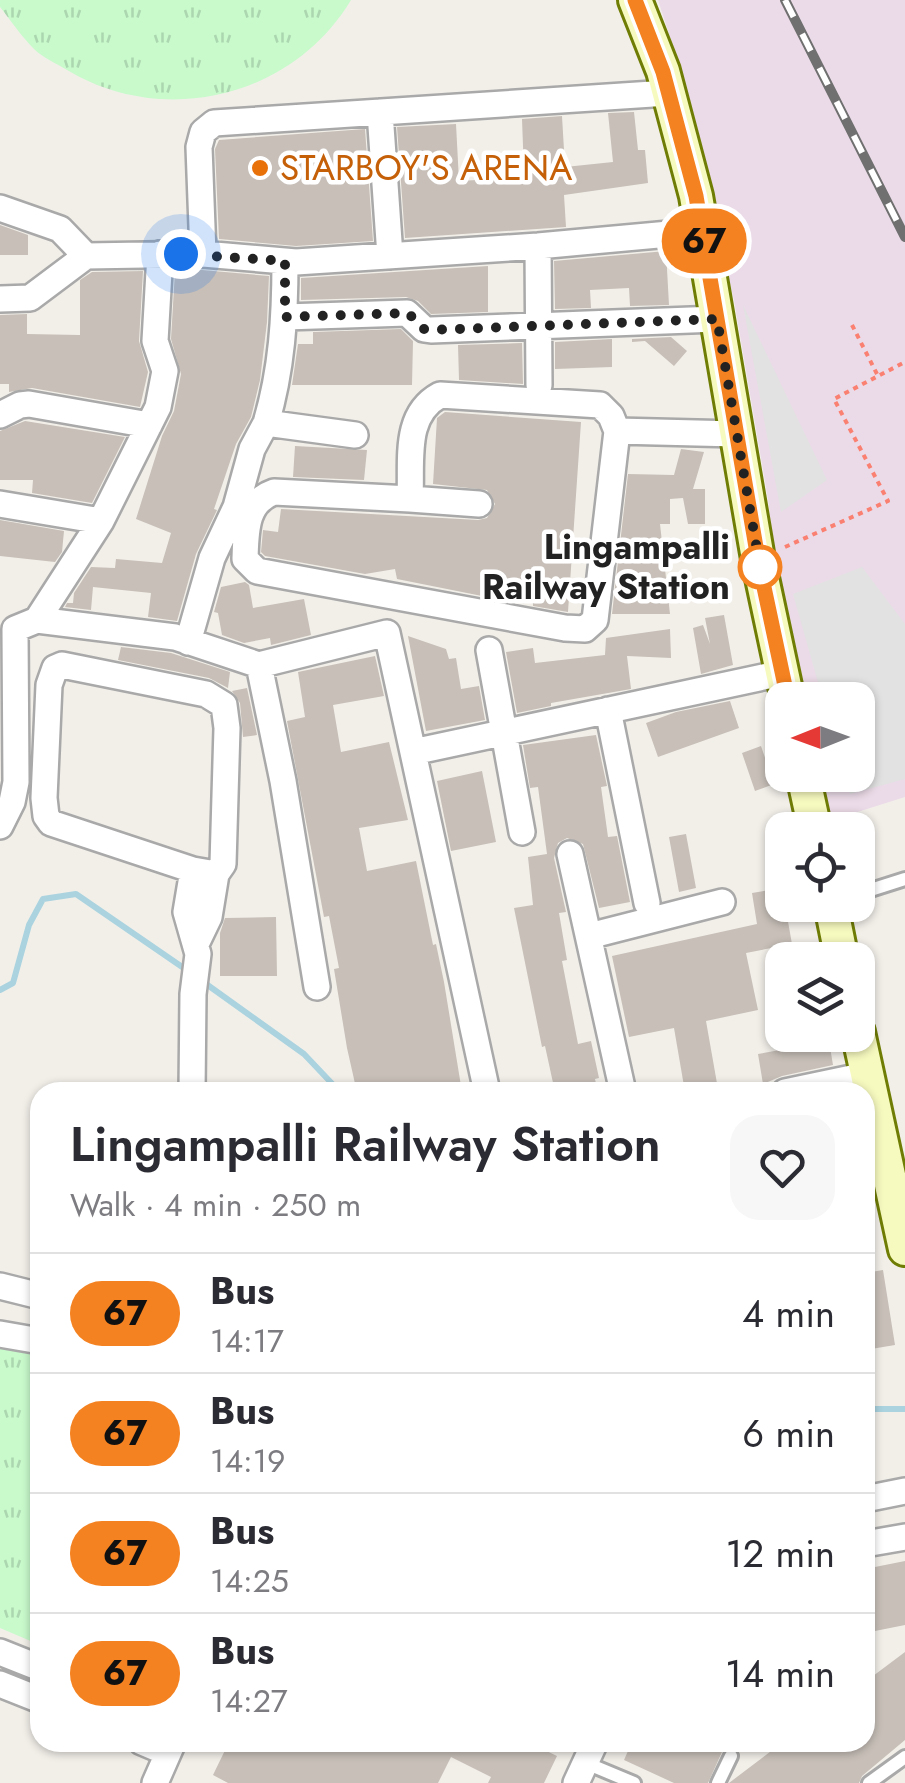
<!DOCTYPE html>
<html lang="en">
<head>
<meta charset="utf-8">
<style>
	:root { --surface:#fff; --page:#f7f7f7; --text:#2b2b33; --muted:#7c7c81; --line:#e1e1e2 }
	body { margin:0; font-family:Jost,sans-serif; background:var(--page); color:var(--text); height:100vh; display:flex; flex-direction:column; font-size:38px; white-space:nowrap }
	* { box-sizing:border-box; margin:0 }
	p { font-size:32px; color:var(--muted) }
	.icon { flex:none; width:55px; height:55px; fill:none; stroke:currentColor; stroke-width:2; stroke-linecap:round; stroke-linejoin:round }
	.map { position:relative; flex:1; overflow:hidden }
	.panel { position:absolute; left:30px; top:1082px; width:845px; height:670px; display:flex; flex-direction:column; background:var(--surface); border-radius:30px; box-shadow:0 2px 8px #0004 }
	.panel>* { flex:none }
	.badge { padding:0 20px; border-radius:32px; font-size:35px; line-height:65px }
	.needle { width:65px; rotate:269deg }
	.fabs { position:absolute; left:765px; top:682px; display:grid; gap:20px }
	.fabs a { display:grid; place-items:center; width:110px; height:110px; border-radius:20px; background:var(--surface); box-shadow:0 2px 8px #0004; font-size:50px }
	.you { position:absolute; width:50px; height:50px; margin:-25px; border:8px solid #fff; border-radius:50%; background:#1a73e8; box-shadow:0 0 0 15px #1a73e833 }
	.map>.badge { position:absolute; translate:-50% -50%; box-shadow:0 0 0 5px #fff }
	.round { display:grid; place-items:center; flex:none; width:105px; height:105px; border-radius:30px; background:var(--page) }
	.summary { display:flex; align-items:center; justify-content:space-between; height:170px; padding:0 40px }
	h1 { font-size:48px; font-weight:600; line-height:75px }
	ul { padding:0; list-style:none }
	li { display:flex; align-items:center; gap:30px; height:120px; padding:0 40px; border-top:2px solid var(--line) }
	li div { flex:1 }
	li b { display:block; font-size:38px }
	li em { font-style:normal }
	li .badge { min-width:110px; font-weight:700; text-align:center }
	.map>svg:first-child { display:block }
</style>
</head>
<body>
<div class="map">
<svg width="905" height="1783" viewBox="0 0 905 1783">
	<defs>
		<pattern id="park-tufts" width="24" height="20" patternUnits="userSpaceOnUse" patternTransform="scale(2.5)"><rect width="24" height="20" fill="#c8facc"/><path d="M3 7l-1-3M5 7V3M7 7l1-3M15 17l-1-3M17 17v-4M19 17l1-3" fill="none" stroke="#acd6af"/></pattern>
	</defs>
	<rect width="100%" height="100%" fill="#f2efe9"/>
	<path fill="#ebdbe8" d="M658,0H905V797L829,821L819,775H858V700H802L780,603L768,499L734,300L674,49Z"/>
	<path fill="url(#park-tufts)" d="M0,0H351C292,98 164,128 67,70C56,63 43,58 34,49C22,37 11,21 0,7Z
		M0,1342L40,1351V1645L0,1628Z"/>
	<path fill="#e2e2e2" d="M743,305L827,480L781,512Z
		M862,567L905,624V779L850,794L844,775H858V700H823L793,594Z"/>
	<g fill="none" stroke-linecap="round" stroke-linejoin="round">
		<path stroke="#aad3df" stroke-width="6" d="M202,981L304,1054L340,1092
			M0,990L13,983L29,925L43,899L76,894L188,971
			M865,1409H905"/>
	</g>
	<path fill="#c7bfb8" d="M634,112L638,150H645L648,183L564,195L566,227L405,238L397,127L456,124L459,181L495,179V174L524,173L522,119L562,116L565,167L613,162L608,113Z
		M365,129L373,241L296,246L219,239L215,149L219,140Z
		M0,225L28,235V255H0Z
		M666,251L669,305L630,306L629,288L590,290L591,308L555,309L554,261Z
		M488,266V312L431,314L418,301L406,297L301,300V278Z
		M202,270L269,276L267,322L260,380L251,417L236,444L214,509L217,510L196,554L177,621L148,617L151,593L93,587L91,610L65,607L67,603H73L74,593L91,567L115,568L116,559L162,563L171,533L136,519L162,436L174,411L181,374L171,339L175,271Z
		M143,271L139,341L148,372L140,407L32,388L9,392V384H0V315L27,314V334L80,335V280L92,272Z
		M401,329L413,341L412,385H292L298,344H313V332Z
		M671,337L687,351L674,366L645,341L632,342V339Z
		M612,339V367L555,369V342Z
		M522,343L523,384L459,380L458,345Z
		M445,412L581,422L568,612L533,606V601L497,599L397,579L395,569L365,574L265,556L261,552L263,530L278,532L281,509L478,520L487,518L495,504L487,490L433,484L437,418Z
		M25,421L125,437L92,503L32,493L33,480H0V431Z
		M295,446L367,450L364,480L293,477Z
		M681,449L704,452L693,489H705V524H688L683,498L670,499V524H660L670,614H612L628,474L674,475Z
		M0,520L64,531L62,552L55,562L0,556Z
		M245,582L249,585L253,608L304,599L311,635L271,645L270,638L244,643L222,635L218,613L214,612L221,587Z
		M724,615L733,665L701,674L693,628L703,625L710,644L705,618Z
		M670,629L671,658L627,656L631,689L551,703V706L517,713L506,652L533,648L535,663L605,655L606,638Z
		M408,636L446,649L449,659L456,658L461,689L479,686L485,720L426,731Z
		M121,647L171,653L230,672L228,688L209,678L118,660Z
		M375,656L384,696L333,705L341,752L389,742L408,820L359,828L367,871L416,861L433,945L436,944L444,982L462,1092H362L361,1087L356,1088L347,1048L334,969L339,968L329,916L324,917L287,721L305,717L298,672Z
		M247,688L257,735L243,737L240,703L232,691Z
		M730,701L739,728L658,757L646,723L676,712Z
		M596,735L607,786L601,787L608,837L617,836L630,902L599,908L583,844L567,838L558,843L554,858L566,912L559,913L567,960L562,961L578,1044L591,1041L599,1078L595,1079L598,1092H555L545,1046L542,1047L514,908L533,905L528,857L547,854L538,787L530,788L523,745Z
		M761,746L774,784L755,791L742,753Z
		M482,771L496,842L451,851L437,781Z
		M686,834L696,888L679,892L669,837Z
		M782,888L792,944L746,953L758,1010L706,1021L718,1089L685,1092L674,1028L629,1037L612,956L757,924L752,893Z
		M276,917L277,976H220V933L225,918Z
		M829,1041L833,1065L782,1076L763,1084L758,1054Z
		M883,1270L895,1345L865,1350V1273Z
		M905,1561V1625L865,1633V1569Z
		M905,1652V1740L862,1776L859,1783H729L783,1742H865V1682Z
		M229,1742H528L557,1756L544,1783H488L491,1777L451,1757L438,1783H228L213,1775Z
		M632,1742H731L722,1752L708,1783H674L624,1760Z"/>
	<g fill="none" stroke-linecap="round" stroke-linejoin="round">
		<defs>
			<path id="lane" d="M858,894L905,879
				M586,1763L634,1783
				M718,1783L731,1756
				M869,1783L905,1757"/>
			<path id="street" d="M380,112L390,256
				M0,208L60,229L86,256
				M538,246L539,385
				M203,254L199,147L203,132L214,123L668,93
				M285,261C285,317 282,369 266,423L355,435
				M0,299L30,298L86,256L203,254L296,262L538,246L702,231
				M285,317L407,313L424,329L431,330L717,319
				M440,395L600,405L611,416L617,431L595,620L585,629L565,628L257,571L245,559C246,532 245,502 274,492L410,499C412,460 403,415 440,395Z
				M0,415L20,405L29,404L149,425
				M617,431L737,434
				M410,499L479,504
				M0,504L101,521
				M37,620L175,637L259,665L387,633L487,1092
				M188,642L212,558L236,507L252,449L266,423
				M489,650L522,832
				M62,665L206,694L224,705L227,728L223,864L216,874L193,870L51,823L46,816L44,798L49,685L55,668Z
				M259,665L283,781L317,987
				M608,710L647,903
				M413,752L782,673
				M0,826L12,802L16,782L15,629L37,620L101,521L158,407L165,371L155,341L160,254
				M570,854L623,1092
				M589,936L722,902
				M196,944L209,917L216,874
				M192,1092L193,994L198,954L186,912L193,870
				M785,1092L866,1075
				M0,1286L40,1296
				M0,1334L40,1341
				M865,1499L905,1491
				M865,1544L905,1537
				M0,1652L40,1668
				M0,1684L40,1700
				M142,1742L168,1753
				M155,1783L173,1742
				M576,1783L595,1742"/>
			<path id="secondary" d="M635,0L663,71L696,196L758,559L788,700
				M803,775L815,830
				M831,905L842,960
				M858,1032L905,1249"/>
		</defs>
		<use href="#lane" stroke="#a9a9a9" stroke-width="18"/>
		<use href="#street" stroke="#a9a9a9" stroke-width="30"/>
		<use href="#secondary" stroke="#707d05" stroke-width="38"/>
		<path stroke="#fa8072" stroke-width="4" stroke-dasharray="5 5" stroke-linecap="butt" d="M852,325L877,374
			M785,547L888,501L834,399L905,362"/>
		<use href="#lane" stroke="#fff" stroke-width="12"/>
		<use href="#street" stroke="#fff" stroke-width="25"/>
		<use href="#secondary" stroke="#f7fabf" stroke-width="32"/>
		<defs>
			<path id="rail" d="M785,0L905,237"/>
		</defs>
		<use href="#rail" stroke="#707070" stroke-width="10"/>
		<use href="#rail" stroke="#fff" stroke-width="6" stroke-dasharray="19" stroke-linecap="butt"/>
	</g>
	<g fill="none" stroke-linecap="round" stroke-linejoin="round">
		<defs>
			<path id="line" d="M635,0L663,72L696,196L758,559L788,700"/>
		</defs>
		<use href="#line" stroke="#fff" stroke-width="22"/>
		<use href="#line" stroke="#f58220" stroke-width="15"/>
		<path stroke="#222" stroke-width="10" stroke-dasharray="0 18" d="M181,254L285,261V317L408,313L424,329L431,330L717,319L760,567"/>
	</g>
	<circle fill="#e8710a" stroke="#fff" stroke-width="4" cx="260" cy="168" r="10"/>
	<circle fill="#fff" stroke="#f58220" stroke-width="5" cx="760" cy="567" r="20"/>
	<g text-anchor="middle" stroke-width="9" stroke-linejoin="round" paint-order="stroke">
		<g font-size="35" fill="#c56008" stroke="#fff" text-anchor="start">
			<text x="280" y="180">STARBOY'S ARENA</text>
		</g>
		<g font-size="35" font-weight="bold" fill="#222" stroke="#fff" text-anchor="end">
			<text x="730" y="559">Lingampalli<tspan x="730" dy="40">Railway Station</tspan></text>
		</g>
	</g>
</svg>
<div class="fabs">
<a><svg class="needle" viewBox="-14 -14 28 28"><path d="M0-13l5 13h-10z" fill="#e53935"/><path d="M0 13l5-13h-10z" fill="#7c7c81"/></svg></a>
<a><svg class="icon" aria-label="locate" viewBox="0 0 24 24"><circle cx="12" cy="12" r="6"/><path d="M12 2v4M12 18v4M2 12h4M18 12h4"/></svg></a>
<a><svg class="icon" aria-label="layers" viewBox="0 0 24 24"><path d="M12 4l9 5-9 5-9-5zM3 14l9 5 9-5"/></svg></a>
</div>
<div class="you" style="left:181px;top:254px"></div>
<b class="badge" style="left:704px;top:241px;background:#f58220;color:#111">67</b>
<section class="panel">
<div class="summary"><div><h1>Lingampalli Railway Station</h1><p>Walk · 4 min · 250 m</p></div><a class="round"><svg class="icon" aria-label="heart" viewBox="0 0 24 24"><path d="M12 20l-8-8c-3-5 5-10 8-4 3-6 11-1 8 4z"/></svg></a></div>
<ul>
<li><span class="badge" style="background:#f58220;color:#111">67</span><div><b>Bus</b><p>14:17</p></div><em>4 min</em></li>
<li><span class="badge" style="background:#f58220;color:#111">67</span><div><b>Bus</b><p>14:19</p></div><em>6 min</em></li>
<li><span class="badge" style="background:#f58220;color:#111">67</span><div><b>Bus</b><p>14:25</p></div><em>12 min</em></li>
<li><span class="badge" style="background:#f58220;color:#111">67</span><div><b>Bus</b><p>14:27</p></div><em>14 min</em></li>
</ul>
</section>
</div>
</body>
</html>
